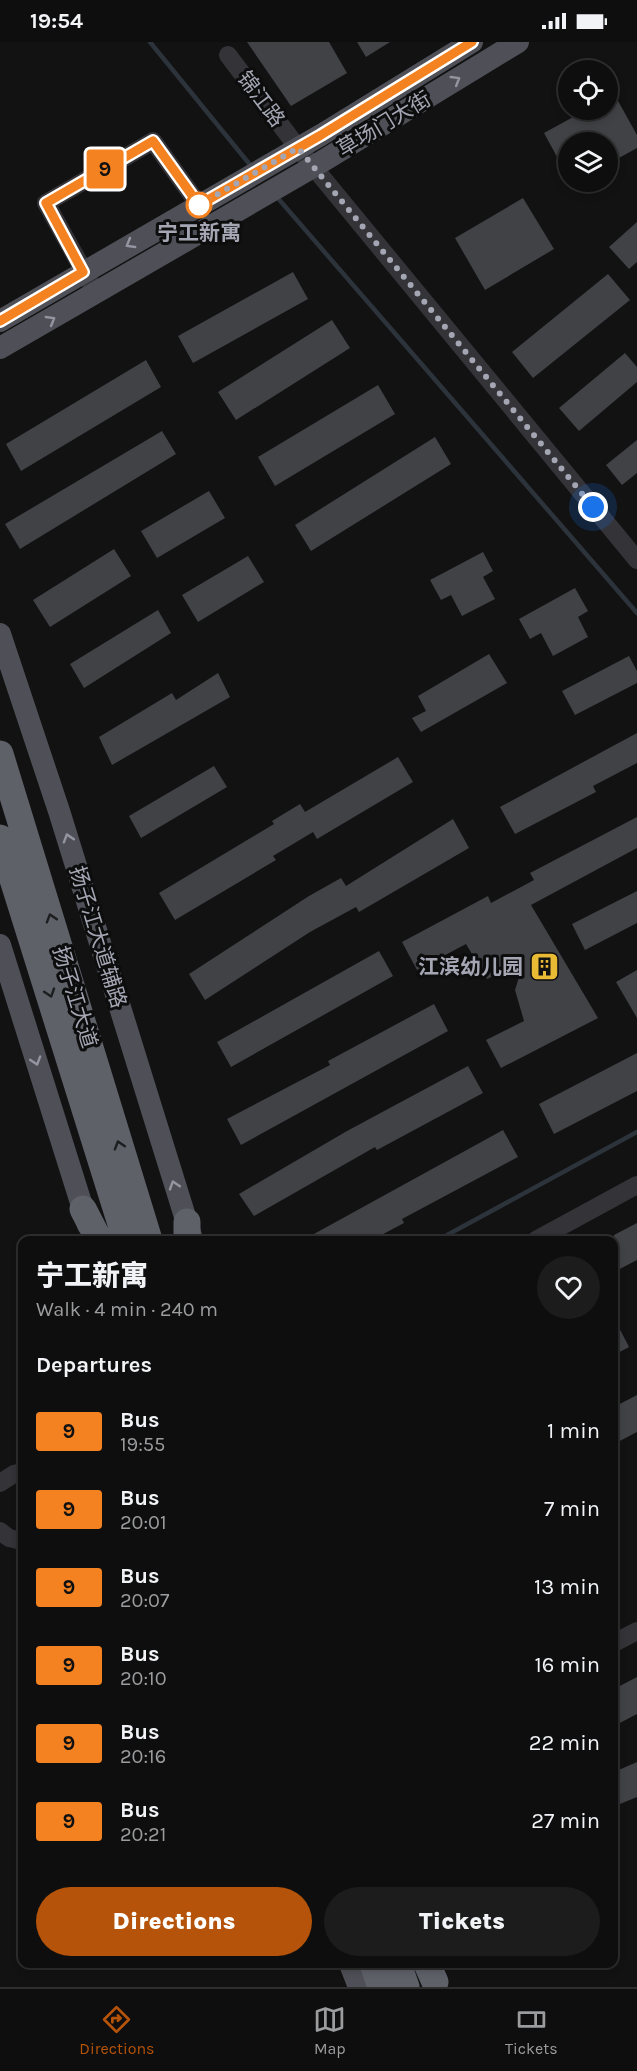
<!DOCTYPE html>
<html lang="en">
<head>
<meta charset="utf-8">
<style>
	:root { --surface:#0e0e0e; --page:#1c1c1c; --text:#f1f3f6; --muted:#9b9c9e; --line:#2e2e2e; --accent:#b45309 }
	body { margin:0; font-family:Karla,"Noto Sans SC",sans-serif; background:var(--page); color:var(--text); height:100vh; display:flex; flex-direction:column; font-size:22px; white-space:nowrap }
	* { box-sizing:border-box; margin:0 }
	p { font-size:20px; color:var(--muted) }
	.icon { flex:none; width:33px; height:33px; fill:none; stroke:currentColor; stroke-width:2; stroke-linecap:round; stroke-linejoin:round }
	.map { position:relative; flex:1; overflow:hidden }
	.side { position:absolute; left:18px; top:1194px; width:600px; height:732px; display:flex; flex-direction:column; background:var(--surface); border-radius:12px; box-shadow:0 3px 9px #0003,0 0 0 2px var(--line) }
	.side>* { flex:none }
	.badge { padding:0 12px; border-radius:4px; font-size:21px; line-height:39px }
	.tools { position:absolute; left:558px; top:18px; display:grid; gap:12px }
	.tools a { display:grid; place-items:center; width:60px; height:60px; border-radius:50%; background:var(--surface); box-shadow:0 3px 9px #0003,0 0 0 2px var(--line); font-size:30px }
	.you { position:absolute; width:30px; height:30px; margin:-15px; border:4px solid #fff; border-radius:50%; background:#1a73e8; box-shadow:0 0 0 9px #1a73e833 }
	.map>.badge { position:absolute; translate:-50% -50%; box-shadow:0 0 0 3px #fff }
	h2 { padding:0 18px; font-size:22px; line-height:54px }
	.round { display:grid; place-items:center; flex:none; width:63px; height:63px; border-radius:32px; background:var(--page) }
	.summary { display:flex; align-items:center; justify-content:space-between; height:102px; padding:0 18px }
	h1 { font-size:28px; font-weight:800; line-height:45px }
	.button { display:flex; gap:12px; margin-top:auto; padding:12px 18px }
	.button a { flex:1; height:69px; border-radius:36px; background:var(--accent); color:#fff; font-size:24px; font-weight:800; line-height:69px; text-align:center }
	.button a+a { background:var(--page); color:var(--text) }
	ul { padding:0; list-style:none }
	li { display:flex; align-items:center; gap:18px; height:78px; padding:0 18px }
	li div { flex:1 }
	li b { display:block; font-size:22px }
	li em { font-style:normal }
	li .badge { min-width:66px; font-weight:700; text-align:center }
	.status { display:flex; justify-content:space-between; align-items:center; height:42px; padding:0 30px; background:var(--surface); direction:ltr }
	.status svg { height:16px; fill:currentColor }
	.menu { display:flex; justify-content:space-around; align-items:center; height:84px; border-top:2px solid var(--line); background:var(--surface); font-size:16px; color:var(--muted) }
	.menu a { display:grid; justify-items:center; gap:3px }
	.menu .current { color:var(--accent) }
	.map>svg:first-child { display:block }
</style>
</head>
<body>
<div class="status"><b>19:54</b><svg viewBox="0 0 49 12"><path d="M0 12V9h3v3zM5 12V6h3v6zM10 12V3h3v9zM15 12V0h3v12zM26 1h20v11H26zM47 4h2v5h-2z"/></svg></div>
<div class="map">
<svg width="637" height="1945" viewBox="0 0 637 1945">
	<rect width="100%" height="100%" fill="#121213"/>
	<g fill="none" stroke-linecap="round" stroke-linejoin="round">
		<path stroke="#2c333b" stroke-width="4.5" d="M150,0L251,124
			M276,154L637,571
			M438,1198L637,1090"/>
	</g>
	<path fill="#414246" d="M247,0H329L347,31L291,64Z
		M357,0H390L366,15Z
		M608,41L637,93V106L608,122V100H568V135L544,91L586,68H608Z
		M523,156L554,207L485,248L455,196Z
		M637,180V220L629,227L609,205Z
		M293,230L308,257L193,321L178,294Z
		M608,232L630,258L533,336L512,310Z
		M332,278L350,306L236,378L218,350Z
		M625,311L637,325V340L579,389L559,366Z
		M146,318L161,345L21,429L6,402Z
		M378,343L395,372L275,444L258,415Z
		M162,389L176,412L20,507L5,482Z
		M435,395L451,422L311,509L295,483Z
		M637,398V431L622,443L606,423Z
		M209,449L225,476L157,516L141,489Z
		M114,507L131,534L50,585L33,558Z
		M483,510L493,529L483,535L495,557L462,574L451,553L441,558L430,538Z
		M248,514L264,540L198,580L182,553Z
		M575,546L588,569L578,575L588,595L553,614L541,591L530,597L519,577Z
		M158,568L171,591L84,646L70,622Z
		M489,612L507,641L421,690L412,676L426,669L418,654Z
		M629,614L637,629V641L575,673L562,649Z
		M218,631L230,655L112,723L99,695L172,651L176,658Z
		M637,691V721L593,744L596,750L515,792L500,765Z
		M398,715L413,740L317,797L313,790L273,814L276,818L175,878L159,851L274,782L272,779L300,762L305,770Z
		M214,724L227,745L141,796L129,774Z
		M637,775V806L531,863L598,976L501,1026L486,998L524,979L515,948L524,919L487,937L466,902L417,928L402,900L488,854L491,861L534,838L530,831Z
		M453,777L469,806L359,870L356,865L310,890L205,958L189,932L309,854L341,836L346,844Z
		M637,849V881L585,908L572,882Z
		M379,909L393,934L231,1025L217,1000Z
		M637,928V976L616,940Z
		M434,962L448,989L241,1103L227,1077L330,1023L328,1019Z
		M637,1011V1049L554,1092L539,1062Z
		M468,1024L483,1051L377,1108L375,1105L254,1174L239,1152L347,1089Z
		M503,1088L518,1115L402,1177L404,1181L372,1198H303Z
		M637,1181V1218L614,1230V1193Z
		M614,1276L629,1305L614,1313Z
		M637,1353V1390L614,1402V1365Z
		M637,1635V1672L614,1684V1647Z
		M637,1720V1755L620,1762L614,1746V1730Z"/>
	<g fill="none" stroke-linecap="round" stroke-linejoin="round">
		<path stroke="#333338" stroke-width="18" d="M228,13L298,106L637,518
			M91,242L46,161L153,99L199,163
			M536,1198L637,1143
			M0,1441L14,1432L22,1430
			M0,1489L9,1496L22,1499
			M614,1601L637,1589"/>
		<path stroke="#4f5057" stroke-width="22" d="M0,279L321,93L472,0
			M0,306L313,125L518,0
			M0,592L59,769L192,1197
			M0,903L88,1183
			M350,1922L359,1945"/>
		<path stroke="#5f6169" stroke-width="27" d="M0,712L149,1198
			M0,796L126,1198
			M83,1167L99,1198
			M187,1180V1198
			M373,1922L381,1945
			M398,1922L406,1945
			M427,1922L435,1940"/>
	</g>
	<defs><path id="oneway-chevron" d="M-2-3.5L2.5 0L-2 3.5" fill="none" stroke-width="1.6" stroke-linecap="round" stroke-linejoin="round" transform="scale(1.5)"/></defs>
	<g stroke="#9396a1">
		<use href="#oneway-chevron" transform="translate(456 38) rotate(-31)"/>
		<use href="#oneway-chevron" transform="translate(130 202) rotate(150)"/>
		<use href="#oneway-chevron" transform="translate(51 278) rotate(-30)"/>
		<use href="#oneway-chevron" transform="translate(68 796) rotate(-107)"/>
		<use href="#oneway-chevron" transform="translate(36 1019) rotate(73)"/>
		<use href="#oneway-chevron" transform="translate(174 1143) rotate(-108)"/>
	</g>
	<g stroke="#1d1e20">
		<use href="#oneway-chevron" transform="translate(51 876) rotate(-107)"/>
		<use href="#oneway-chevron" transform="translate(50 951) rotate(72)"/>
		<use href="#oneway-chevron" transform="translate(119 1103) rotate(-107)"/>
	</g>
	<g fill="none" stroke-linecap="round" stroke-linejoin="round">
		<defs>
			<path id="line" d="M0,279L83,230L46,161L153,99L199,163L321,93L472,0"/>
		</defs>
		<use href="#line" stroke="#fff" stroke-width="14"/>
		<use href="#line" stroke="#f58220" stroke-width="9"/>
		<path stroke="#a4a7b3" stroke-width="6" stroke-dasharray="0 10.8" d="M199,163L298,106L593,465"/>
	</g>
	<defs>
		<symbol id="building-square" viewBox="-11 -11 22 22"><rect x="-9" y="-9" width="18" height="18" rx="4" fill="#e9ba34" stroke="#0d0d0e"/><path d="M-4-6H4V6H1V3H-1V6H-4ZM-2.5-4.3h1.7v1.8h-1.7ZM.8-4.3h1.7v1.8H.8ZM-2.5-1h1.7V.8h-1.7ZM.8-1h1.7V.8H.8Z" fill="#111"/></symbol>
	</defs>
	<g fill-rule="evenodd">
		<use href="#building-square" x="528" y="908" width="33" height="33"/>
	</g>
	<circle fill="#fff" stroke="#f58220" stroke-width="3" cx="199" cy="163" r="12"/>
	<g text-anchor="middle" stroke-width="6" stroke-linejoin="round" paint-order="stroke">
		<g font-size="21" fill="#a4a7b3" stroke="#0d0d0e">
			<text transform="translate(261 57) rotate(53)" y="7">锦江路</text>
			<text transform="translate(384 82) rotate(-31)" y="7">草场门大街</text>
			<text transform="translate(98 895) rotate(73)" y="7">扬子江大道辅路</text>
			<text transform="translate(75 955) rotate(73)" y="7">扬子江大道</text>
		</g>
		<g font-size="21" font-weight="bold" fill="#a4a7b3" stroke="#0d0d0e">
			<text x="199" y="198">宁工新寓</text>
		</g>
		<g font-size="21" font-weight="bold" fill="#a4a7b3" stroke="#0d0d0e" text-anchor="end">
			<text x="523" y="932">江滨幼儿园</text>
		</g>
	</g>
</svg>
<div class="tools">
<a><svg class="icon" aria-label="locate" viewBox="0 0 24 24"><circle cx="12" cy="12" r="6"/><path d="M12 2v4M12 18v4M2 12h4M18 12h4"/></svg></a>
<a><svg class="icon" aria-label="layers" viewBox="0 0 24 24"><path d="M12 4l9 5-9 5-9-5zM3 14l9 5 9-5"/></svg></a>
</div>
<div class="you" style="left:593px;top:465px"></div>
<b class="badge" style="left:105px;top:127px;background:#f58220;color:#111">9</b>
<section class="side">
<div class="summary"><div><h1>宁工新寓</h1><p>Walk · 4 min · 240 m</p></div><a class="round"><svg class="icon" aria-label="heart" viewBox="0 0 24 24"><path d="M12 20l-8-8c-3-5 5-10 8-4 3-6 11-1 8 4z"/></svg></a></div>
<h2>Departures</h2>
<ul>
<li><span class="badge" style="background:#f58220;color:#111">9</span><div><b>Bus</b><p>19:55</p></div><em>1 min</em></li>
<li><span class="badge" style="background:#f58220;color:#111">9</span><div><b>Bus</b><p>20:01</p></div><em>7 min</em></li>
<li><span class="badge" style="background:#f58220;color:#111">9</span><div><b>Bus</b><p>20:07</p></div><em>13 min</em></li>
<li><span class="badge" style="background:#f58220;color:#111">9</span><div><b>Bus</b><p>20:10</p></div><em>16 min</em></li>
<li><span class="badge" style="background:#f58220;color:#111">9</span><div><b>Bus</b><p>20:16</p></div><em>22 min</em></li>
<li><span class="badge" style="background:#f58220;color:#111">9</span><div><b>Bus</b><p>20:21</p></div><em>27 min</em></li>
</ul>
<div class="button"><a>Directions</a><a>Tickets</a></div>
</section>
</div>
<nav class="menu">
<a class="current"><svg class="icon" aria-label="directions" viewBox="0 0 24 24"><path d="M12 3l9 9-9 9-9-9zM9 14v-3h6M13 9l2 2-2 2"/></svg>Directions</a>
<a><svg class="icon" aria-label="map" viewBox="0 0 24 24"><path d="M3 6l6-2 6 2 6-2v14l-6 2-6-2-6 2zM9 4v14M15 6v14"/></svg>Map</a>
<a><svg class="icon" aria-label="tickets" viewBox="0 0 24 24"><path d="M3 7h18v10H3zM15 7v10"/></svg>Tickets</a>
</nav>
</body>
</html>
